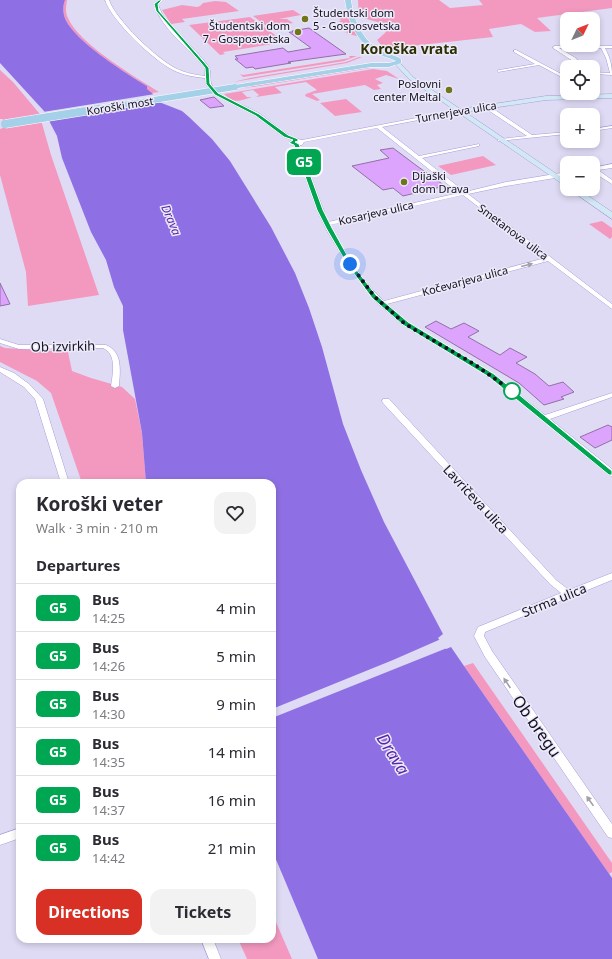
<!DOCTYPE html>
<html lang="en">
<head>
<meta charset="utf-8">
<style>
	:root { --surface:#fff; --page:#f2f2f3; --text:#2b2b33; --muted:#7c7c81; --line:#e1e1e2; --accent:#d93025 }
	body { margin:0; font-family:"Noto Sans",sans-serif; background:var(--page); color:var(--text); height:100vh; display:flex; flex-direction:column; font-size:15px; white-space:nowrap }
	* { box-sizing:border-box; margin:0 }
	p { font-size:13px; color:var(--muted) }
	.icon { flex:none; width:22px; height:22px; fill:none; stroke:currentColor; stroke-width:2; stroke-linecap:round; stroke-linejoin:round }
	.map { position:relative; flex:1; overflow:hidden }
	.panel { position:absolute; left:16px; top:479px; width:260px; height:464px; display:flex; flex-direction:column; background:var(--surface); border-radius:12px; box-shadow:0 2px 6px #0003 }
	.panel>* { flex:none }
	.badge { padding:0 8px; border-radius:6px; font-size:14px; line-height:26px }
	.needle { width:26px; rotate:47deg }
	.tools { position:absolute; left:560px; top:12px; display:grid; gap:8px }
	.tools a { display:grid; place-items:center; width:40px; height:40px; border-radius:8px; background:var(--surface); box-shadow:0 2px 6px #0003; font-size:20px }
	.you { position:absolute; width:20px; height:20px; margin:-10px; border:3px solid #fff; border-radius:50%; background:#1a73e8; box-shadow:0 0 0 6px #1a73e833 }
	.map>.badge { position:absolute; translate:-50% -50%; box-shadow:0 0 0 2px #fff }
	h2 { padding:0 20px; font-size:15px; line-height:36px }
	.round { display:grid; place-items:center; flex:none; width:42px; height:42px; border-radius:12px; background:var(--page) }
	.summary { display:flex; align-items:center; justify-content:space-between; height:68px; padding:0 20px }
	h1 { font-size:19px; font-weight:700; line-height:30px }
	.action { display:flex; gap:8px; margin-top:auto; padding:8px 20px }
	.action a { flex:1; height:46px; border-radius:12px; background:var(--accent); color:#fff; font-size:16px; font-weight:700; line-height:46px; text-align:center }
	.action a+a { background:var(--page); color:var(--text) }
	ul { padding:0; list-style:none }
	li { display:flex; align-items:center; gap:12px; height:48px; padding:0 20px; border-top:1px solid var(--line) }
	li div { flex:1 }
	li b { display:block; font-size:15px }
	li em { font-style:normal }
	li .badge { min-width:44px; font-weight:700; text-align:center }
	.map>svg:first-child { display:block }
</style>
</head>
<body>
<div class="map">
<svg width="612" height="959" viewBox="0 0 612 959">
	<rect width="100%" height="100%" fill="#dfdbf5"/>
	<path fill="#f399c0" d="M65,0H67C66,7 65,12 68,18C78,43 135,77 159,92L152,93L147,89V86C127,74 69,38 64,15C63,11 63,5 65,0Z
		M358,0H439L450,8L483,5L479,0H612V8L537,18L551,31L535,32L521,24L489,29L493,37L384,49L377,40L385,33L387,28L385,24L359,17Z
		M215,1L226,2L239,11L182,19L185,22L171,24L162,10L182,5L197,7L200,6L203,3Z
		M293,10L301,15L279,19H287L293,23L268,27L253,16Z
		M347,14L357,36L347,34L349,33L344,32L348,31L344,30L348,29L345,27L346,24L342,25L343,22H340L339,21L342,20L339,19Z
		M250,17L285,42L223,52L225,54L220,55L189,25Z
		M349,56H357L344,61L243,77L240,74L243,75L350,58Z
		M359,57H362L347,63L233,82L250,78L346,62Z
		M368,66L370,68L253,87L236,88Z
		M373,69L387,71L399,79L386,75L375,79L383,83L377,85L381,89L374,90L365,85L312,94L320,100L317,101L305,96L306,94L317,90L306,82L275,87L282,93L256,97L259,95L253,90L242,92L247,97H252C239,101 235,104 224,94Z
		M0,70L13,82L39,113L51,155L99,295L28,306L26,272L0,175V129L6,127L3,119H0Z
		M346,99L362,112L335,116L320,103Z
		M483,156L496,165L451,175L438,166Z
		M602,221L612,228V237L610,239L589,224Z
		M0,346L5,348L68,352L72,371L91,378L122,387L135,399L142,433L146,483H82L51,393L37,381L0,362Z
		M473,663L612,863V872L609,874L464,666Z
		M272,913L292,959H247L238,939H272Z"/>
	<path fill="#8e70e4" d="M0,0H65C63,5 63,11 64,15C69,38 127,74 147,86V89L152,93L159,102L182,111L189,117L212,139L230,161L271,227L295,273L309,308L322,347L343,424L361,470L384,522L443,634L438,638L446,649L451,647L464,666L612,878V959H318L272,850V483H146L142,433L123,330V306L114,287L106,260L91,232L62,158L57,136L44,111L0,63Z"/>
	<path fill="#dfdbf5" d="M155,94L160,100L47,120L43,112Z
		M441,639L447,647L452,646L272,718V709L393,660Z"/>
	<path fill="#dca4fc" stroke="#9270a5" d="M309,28L346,54L288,62L291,63L255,69L253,67L246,68L235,59H238L235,56L283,48L288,52L311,48L289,32H293L292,31Z
		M214,97L224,106L210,108L200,100Z
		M393,148L417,166L445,186L403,196L393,188L383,190L352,166L389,158L380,150Z
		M0,283L10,304L0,306Z
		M436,321L451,329L464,323L479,331L468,337L500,355L510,348L527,357L516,363L535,374L549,386L563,382L574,392L561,397L564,399L544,405L519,383L425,327Z
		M608,425L612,427V440L595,448L580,437Z"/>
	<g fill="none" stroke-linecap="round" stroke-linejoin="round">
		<defs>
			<path id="street" d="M105,0H109C116,20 156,58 175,68C185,73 195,75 205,76V68C189,48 162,30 154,4L158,0H162L158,4C166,30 194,45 208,66C214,76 205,83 219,93C231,102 247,106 260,114C274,123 285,137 302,140L458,110L460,111V112L382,127L419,156L479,144V146L422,158L465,192L506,182L567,172V176L506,186L468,194L612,304V309L548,261L387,304L407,323L494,375L545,415L612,393V397L550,419L612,469V476L609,475L490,377L403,325L381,306L379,305L347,264L326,229L317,210L294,145L289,142L292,140L284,137L256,116L215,95L206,84L205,78C194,77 183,75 173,70C153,60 112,21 105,0ZM377,128L459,193L328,222L299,145H302L304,142ZM463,195L545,258L384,301C363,283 342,250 330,225Z
				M554,46H612V48H605C610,58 612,65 612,75L593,74V72L610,73L606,58L601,48H559L574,57L586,67C580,67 560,52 553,48Z
				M514,50H516L567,77V80L539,65L498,72L497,71L499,70L535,64L514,52Z
				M488,108H492L532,135L567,132V134L498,141V140L500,139L527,136L488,110Z
				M612,126V128L593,131V129Z
				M612,164V168L598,170L612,180V184L593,172V168Z
				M0,339L19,345H106C123,352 120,371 119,386L115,388L111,386C113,373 117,354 103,348L19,349L0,343Z
				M0,367L14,373L29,384L43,399L69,483H61L35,399L24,387L0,372Z
				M383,399H389L556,580L569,590L612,573V580L485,632L484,636L492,651L612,824V838L608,837L485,657L474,636L478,627L561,593L550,584L383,403L382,401Z
				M20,828V838L0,845V835Z
				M201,939H213L221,959H209Z"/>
			<path id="secondary" d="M395,62H399L413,77L460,109L546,96L612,94V98L546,100L465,112L567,181V187L409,79L395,64Z
				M569,189H578L612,212V219Z"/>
			<path id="primary" d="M345,0H351C354,22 363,42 384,52C389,55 396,55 401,59V63L389,67H371L232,89L231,87L235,85L371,63H389L396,61C390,58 384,57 378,54C357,43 348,22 345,0Z"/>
		</defs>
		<use href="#street" stroke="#a79cd8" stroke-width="1"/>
		<use href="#secondary" stroke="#a79cd8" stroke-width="1"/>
		<use href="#primary" stroke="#fff" stroke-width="1"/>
		<use href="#street" fill="#fff" fill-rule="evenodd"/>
		<use href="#secondary" fill="#d2e8f4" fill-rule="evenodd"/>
		<use href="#primary" fill="#a5d1e8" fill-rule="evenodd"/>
		<defs>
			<path id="primary-bridge-far1" d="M91,110L235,87"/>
			<path id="primary-bridge" d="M5,124L98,109"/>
		</defs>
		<use href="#primary-bridge-far1" stroke="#fff" stroke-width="7" stroke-linecap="butt"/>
		<use href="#primary-bridge" stroke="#fff" stroke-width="9" stroke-linecap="butt"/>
		<use href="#primary-bridge-far1" stroke="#a5d1e8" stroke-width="6"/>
		<use href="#primary-bridge" stroke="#a5d1e8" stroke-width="8"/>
	</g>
	<defs><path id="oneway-solid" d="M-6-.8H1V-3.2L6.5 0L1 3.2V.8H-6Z"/></defs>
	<g fill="#a19fa8">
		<use href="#oneway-solid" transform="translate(527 265) rotate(-14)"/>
		<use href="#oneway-solid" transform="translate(507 683) rotate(-124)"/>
		<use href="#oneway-solid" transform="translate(590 801) rotate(-125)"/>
	</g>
	<path fill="#00a651" stroke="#fff" d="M159,0H162L158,4L159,11L204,62L209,68L210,84L218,93L259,114L288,135L298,139V141L295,142L299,144L323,210L332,228L352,264L376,295L408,322L494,374L612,471V475H609L489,377L403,325L372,298L347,264L326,228L317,210L294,145L289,143L293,140L284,137L256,116L215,95L206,84L205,68L201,63L156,11L154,4Z"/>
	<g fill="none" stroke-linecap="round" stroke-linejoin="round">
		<path stroke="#140f25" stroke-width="4" stroke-dasharray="0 7.2" d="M350,264L374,296L405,324L474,364L512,391"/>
	</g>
	<g fill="#70751d" stroke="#eceaf7" stroke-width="1.5">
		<circle cx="305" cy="19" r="4"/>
		<circle cx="298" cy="32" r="4"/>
		<circle cx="449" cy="90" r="4"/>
		<circle cx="404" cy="182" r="4"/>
	</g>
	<circle fill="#fff" stroke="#00a651" stroke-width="2" cx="512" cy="391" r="8"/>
	<g text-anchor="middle" stroke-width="3" stroke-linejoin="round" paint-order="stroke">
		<g font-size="11" fill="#140f25" stroke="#eceaf7" text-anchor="start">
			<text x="313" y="17">Študentski dom<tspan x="313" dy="13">5 - Gosposvetska</tspan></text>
			<text x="290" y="30" text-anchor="end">Študentski dom<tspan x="290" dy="13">7 - Gosposvetska</tspan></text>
			<text x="441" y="88" text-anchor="end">Poslovni<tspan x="441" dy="13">center Meltal</tspan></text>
			<text x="412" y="180">Dijaški<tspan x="412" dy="13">dom Drava</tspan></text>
		</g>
		<g font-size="11" fill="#140f25" stroke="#eceaf7">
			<text transform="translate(120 106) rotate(-9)" y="4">Koroški most</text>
			<text transform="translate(456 112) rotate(-10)" y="4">Turnerjeva ulica</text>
			<text transform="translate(376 213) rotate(-13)" y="4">Kosarjeva ulica</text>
			<text transform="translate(513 232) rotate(37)" y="4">Smetanova ulica</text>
			<text transform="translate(465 281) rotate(-15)" y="4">Kočevarjeva ulica</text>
		</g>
		<g font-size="12" font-style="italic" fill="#5723ac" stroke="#eceaf7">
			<text transform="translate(171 220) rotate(67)" y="4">Drava</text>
		</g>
		<g font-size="13" fill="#140f25" stroke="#eceaf7">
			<text transform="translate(63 346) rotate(-1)" y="5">Ob izvirkih</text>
			<text transform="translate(476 499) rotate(47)" y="5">Lavričeva ulica</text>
			<text transform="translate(554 600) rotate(-22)" y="5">Strma ulica</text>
		</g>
		<g font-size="14" font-weight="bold" fill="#2c2e04" stroke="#eceaf7">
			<text x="409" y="54">Koroška vrata</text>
		</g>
		<g font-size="16" fill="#140f25" stroke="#eceaf7">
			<text transform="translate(537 726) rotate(55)" y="6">Ob bregu</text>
		</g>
		<g font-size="17" font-style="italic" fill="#5723ac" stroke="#eceaf7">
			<text transform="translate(393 754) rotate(58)" y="6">Drava</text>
		</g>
	</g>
</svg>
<div class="tools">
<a><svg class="needle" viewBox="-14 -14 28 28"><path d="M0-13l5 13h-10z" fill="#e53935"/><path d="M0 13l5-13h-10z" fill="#7c7c81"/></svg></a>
<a><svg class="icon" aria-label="locate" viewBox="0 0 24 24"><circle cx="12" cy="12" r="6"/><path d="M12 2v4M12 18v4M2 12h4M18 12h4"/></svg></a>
<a>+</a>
<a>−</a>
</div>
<div class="you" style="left:350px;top:264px"></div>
<b class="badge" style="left:304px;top:162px;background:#00a651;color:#fff">G5</b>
<section class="panel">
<div class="summary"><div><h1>Koroški veter</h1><p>Walk · 3 min · 210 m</p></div><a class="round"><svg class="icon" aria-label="heart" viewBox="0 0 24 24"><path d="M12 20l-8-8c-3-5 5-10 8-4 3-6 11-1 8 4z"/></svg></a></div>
<h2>Departures</h2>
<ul>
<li><span class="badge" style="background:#00a651;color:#fff">G5</span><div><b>Bus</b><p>14:25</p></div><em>4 min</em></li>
<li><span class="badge" style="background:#00a651;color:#fff">G5</span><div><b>Bus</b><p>14:26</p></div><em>5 min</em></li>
<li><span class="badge" style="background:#00a651;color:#fff">G5</span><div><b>Bus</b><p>14:30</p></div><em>9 min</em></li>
<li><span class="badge" style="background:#00a651;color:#fff">G5</span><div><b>Bus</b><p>14:35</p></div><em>14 min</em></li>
<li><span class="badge" style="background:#00a651;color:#fff">G5</span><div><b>Bus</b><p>14:37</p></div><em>16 min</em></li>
<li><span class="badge" style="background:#00a651;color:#fff">G5</span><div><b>Bus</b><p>14:42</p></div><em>21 min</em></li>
</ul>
<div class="action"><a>Directions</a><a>Tickets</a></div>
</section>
</div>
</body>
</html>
